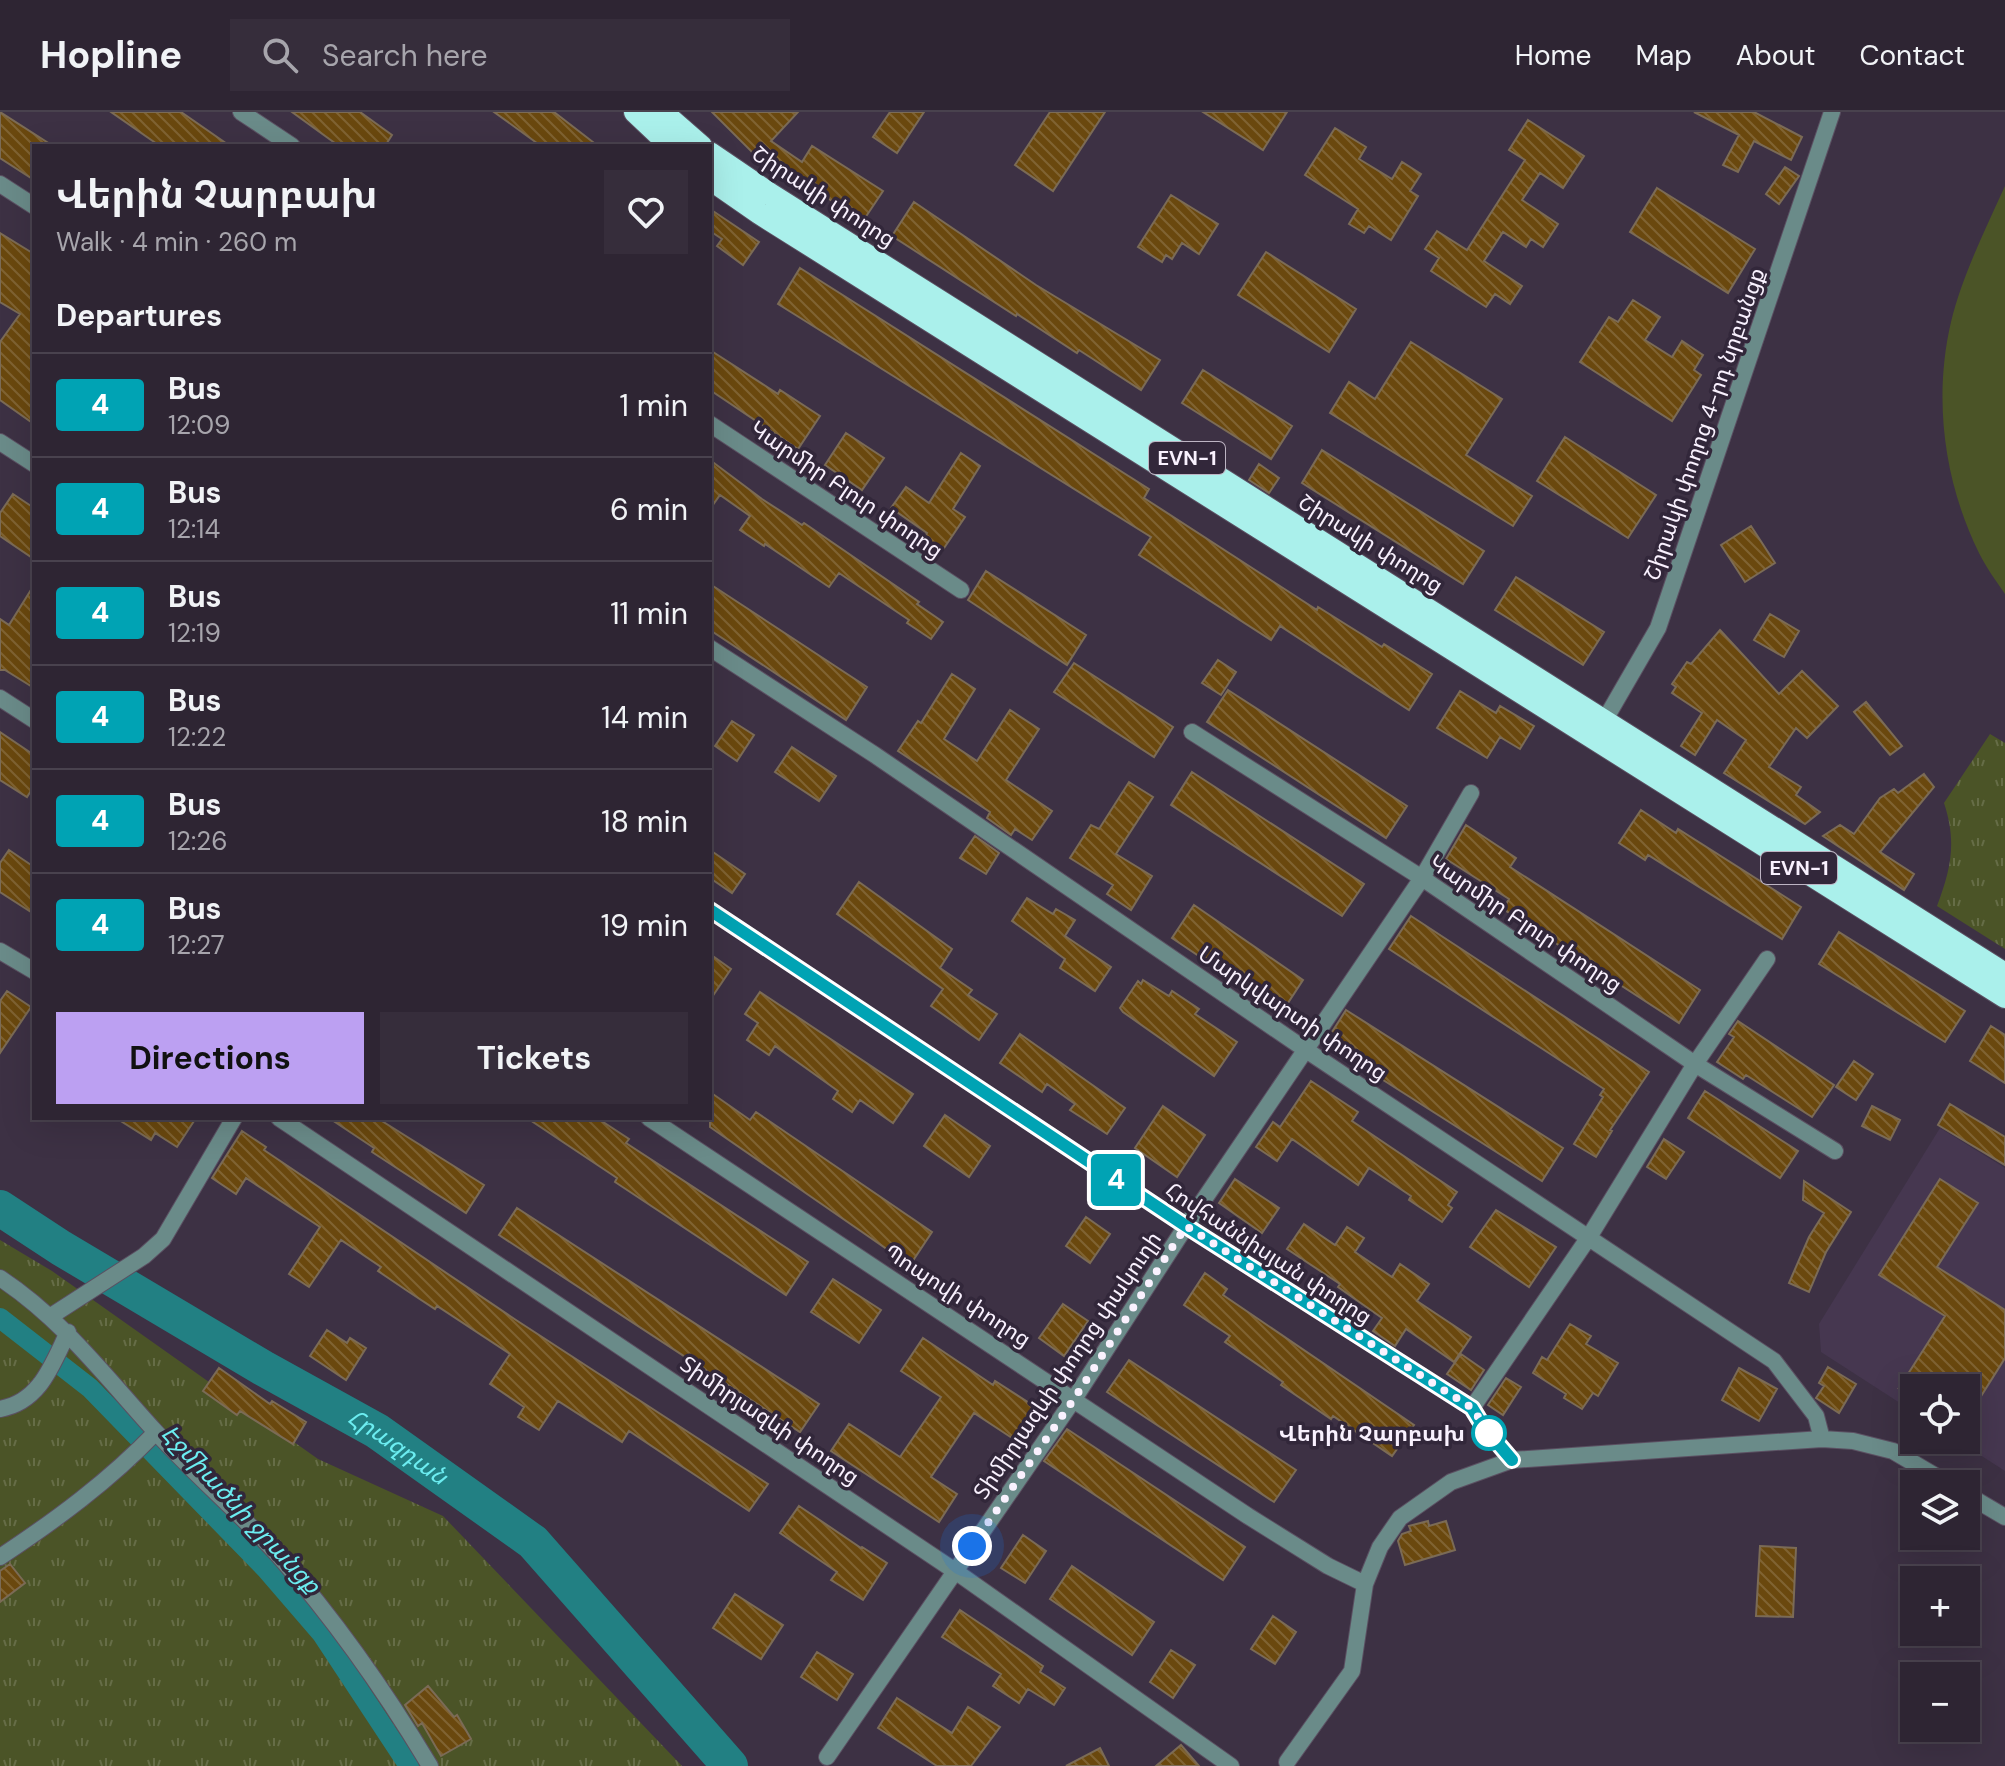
<!DOCTYPE html>
<html lang="en">
<head>
<meta charset="utf-8">
<style>
	:root { --surface:#2e2533; --page:#362d3b; --text:#f1f3f6; --muted:#a7a5ac; --line:#49424e; --accent:#bca0f2 }
	body { margin:0; font-family:"DM Sans","Noto Sans Armenian",sans-serif; background:var(--page); color:var(--text); height:100vh; display:flex; flex-direction:column; font-size:30px; white-space:nowrap }
	* { box-sizing:border-box; margin:0 }
	p { font-size:26px; color:var(--muted) }
	.icon { flex:none; width:44px; height:44px; fill:none; stroke:currentColor; stroke-width:2; stroke-linecap:round; stroke-linejoin:round }
	.map { position:relative; flex:1; overflow:hidden }
	.panel { position:absolute; left:32px; top:32px; width:680px; height:976px; display:flex; flex-direction:column; background:var(--surface); border-radius:0px; box-shadow:0 8px 32px #0002,0 0 0 2px var(--line) }
	.panel>* { flex:none }
	.badge { padding:0 16px; border-radius:6px; font-size:28px; line-height:52px }
	.fabs { position:absolute; left:1900px; top:1262px; display:grid; gap:16px }
	.fabs a { display:grid; place-items:center; width:80px; height:80px; border-radius:0px; background:var(--surface); box-shadow:0 8px 32px #0002,0 0 0 2px var(--line); font-size:40px }
	.you { position:absolute; width:40px; height:40px; margin:-20px; border:6px solid #fff; border-radius:50%; background:#1a73e8; box-shadow:0 0 0 12px #1a73e833 }
	.map>.badge { position:absolute; translate:-50% -50%; box-shadow:0 0 0 4px #fff }
	h2 { padding:0 24px; font-size:30px; line-height:72px }
	.round { display:grid; place-items:center; flex:none; width:84px; height:84px; border-radius:0px; background:var(--page) }
	.overview { display:flex; align-items:center; justify-content:space-between; height:136px; padding:0 24px }
	h1 { font-size:38px; font-weight:700; line-height:60px }
	.primary-button { display:flex; gap:16px; margin-top:auto; padding:16px 24px }
	.primary-button a { flex:1; height:92px; border-radius:0px; background:var(--accent); color:#111; font-size:32px; font-weight:700; line-height:92px; text-align:center }
	.primary-button a+a { background:var(--page); color:var(--text) }
	ul { padding:0; list-style:none }
	li { display:flex; align-items:center; gap:24px; height:104px; padding:0 24px; border-top:2px solid var(--line) }
	li div { flex:1 }
	li b { display:block; font-size:30px }
	li em { font-style:normal }
	li .badge { min-width:88px; font-weight:700; text-align:center }
	header { display:flex; align-items:center; gap:48px; box-sizing:border-box; height:112px; padding:0 40px; background:var(--surface); border-bottom:2px solid var(--line) }
	header strong { font-size:38px }
	nav { display:flex; gap:44px; margin-inline-start:auto; font-size:28px }
	.search { width:560px; height:72px; background:var(--page); display:flex; align-items:center; gap:20px; box-sizing:border-box; padding:0 28px; border-radius:0px; color:var(--muted); font-size:30px }
	.map>svg:first-child { display:block }
</style>
</head>
<body>
<header>
<strong>Hopline</strong>
<div class="search"><svg class="icon" aria-label="search" viewBox="0 0 24 24"><circle cx="10" cy="10" r="6"/><path d="M15 15l6 6"/></svg>Search here</div>
<nav><a>Home</a><a>Map</a><a>About</a><a>Contact</a></nav>
</header>
<div class="map">
<svg width="2005" height="1654" viewBox="0 0 2005 1654">
	<defs>
		<pattern id="grass-tufts" width="24" height="20" patternUnits="userSpaceOnUse" patternTransform="scale(2)"><rect width="24" height="20" fill="#4b5427"/><path d="M3 7l-1-3M5 7V3M7 7l1-3M15 17l-1-3M17 17v-4M19 17l1-3" fill="none" stroke="#666d47"/></pattern>
		<pattern id="building-back-hatch" width="6" height="6" patternUnits="userSpaceOnUse" patternTransform="scale(2)"><rect width="6" height="6" fill="#6a480e"/><path d="M-1 5l2 2M0 0l6 6M5-1l2 2" fill="none" stroke="#806332"/></pattern>
	</defs>
	<rect width="100%" height="100%" fill="#3d3144"/>
	<path fill="#463750" d="M1940,1016L2005,1056V1359L1957,1328H1966V1276H1914V1300L1821,1240L1819,1212Z"/>
	<path fill="url(#grass-tufts)" d="M1990,622L2005,631V837L1937,794C1951,757 1957,730 1944,691Z
		M0,1128L52,1159L318,1347L443,1404L682,1654H0Z"/>
	<path fill="#4b5427" d="M2005,74V482C1996,469 1986,455 1979,441C1944,370 1933,287 1951,210C1962,164 1986,116 2005,74Z"/>
	<g fill="none" stroke-linecap="round" stroke-linejoin="round">
		<path stroke="#228083" stroke-width="20" d="M0,1206L90,1276L266,1457L322,1522L409,1654"/>
		<path stroke="#228083" stroke-width="36" id="s1" d="M0,1096L61,1136L263,1256L377,1319L533,1430L730,1654"/>
	</g>
	<path fill="url(#building-back-hatch)" stroke="#7b6b56" stroke-width="2" d="M0,0L53,34H34V68L0,46Z
		M111,0H181L230,34H160Z
		M292,0H360L392,23L385,34H339Z
		M494,0H554L598,34H541Z
		M712,0H798L771,29L802,50L812,34L883,79L863,109L759,42L757,45Z
		M890,0H924L897,41L873,25Z
		M1050,0H1105L1053,79L1015,53Z
		M1203,0H1287L1263,38Z
		M1694,0H1754L1802,25L1791,48L1754,29L1738,60L1723,53L1739,23Z
		M1528,8L1584,44L1563,76L1540,61L1522,88L1558,112L1543,135L1531,127L1526,135L1503,120L1484,149L1522,174L1510,192L1495,182L1486,195L1431,159L1439,146L1425,137L1437,119L1467,138L1525,48L1509,38Z
		M1335,16L1366,35L1359,47L1392,67L1402,50L1421,62L1410,79L1418,84L1391,128L1369,114L1364,121L1349,112L1358,97L1305,63Z
		M1785,55L1799,64L1779,92L1766,82Z
		M1657,76L1755,137L1728,181L1630,120Z
		M1171,83L1218,112L1199,142L1182,131L1172,147L1166,143L1162,150L1138,135Z
		M914,90L1036,173L1160,248L1141,278L1079,238L1077,241L1017,202L1016,204L892,124Z
		M710,97L759,130L743,153L717,134L722,127L710,119Z
		M0,121L34,142V312L0,288V230L20,202L0,190Z
		M1266,140L1356,197L1329,240L1238,183Z
		M800,156L1149,377L1144,386L1317,498L1318,495L1382,535L1384,532L1432,562L1409,598L1280,514L1271,528L1139,443L1151,425L778,192Z
		M1633,188L1660,205L1645,228L1672,245L1682,229L1703,243L1694,258L1701,263L1672,309L1580,250L1609,205L1618,210Z
		M1411,230L1502,287L1466,343L1532,384L1513,414L1330,301L1349,270L1375,287Z
		M710,238L778,282L780,278L820,304L798,337L710,278Z
		M1203,258L1292,314L1271,347L1182,291Z
		M846,321L884,346L862,378L825,353Z
		M1565,325L1656,383L1628,426L1537,369Z
		M1322,338L1484,439L1463,472L1302,371Z
		M961,341L980,354L953,397L965,405L936,448L917,436L927,421L891,396L906,375L929,391Z
		M710,348L762,387L802,413L804,411L919,490L917,492L943,510L931,527L907,511L909,508L839,461L829,475L765,432L764,434L740,418L750,404L720,383L710,397Z
		M1259,352L1279,366L1269,381L1249,368Z
		M13,382L34,396V447L0,424V401Z
		M1751,414L1775,451L1745,470L1721,433Z
		M986,459L1086,523L1067,553L968,488Z
		M1516,465L1604,520L1583,553L1495,498Z
		M710,472L867,575L846,608L710,518Z
		M34,473V576L5,558H0V507L9,513Z
		M1770,502L1799,519L1784,545L1754,528Z
		M1720,518L1779,582L1802,559L1838,594L1807,626L1796,616L1769,655L1801,675L1796,683L1820,700L1805,712L1724,661L1746,628L1717,608L1695,643L1681,634L1702,601L1672,581L1676,575L1672,572L1687,550L1691,552Z
		M1218,548L1236,560L1221,583L1202,571Z
		M1074,551L1173,615L1154,645L1054,580Z
		M952,562L975,577L944,627L977,649L1010,598L1039,617L1006,668L1052,699L1032,728L1015,717L1011,723L987,706L990,700L898,639L918,609L921,611Z
		M1228,578L1407,694L1386,726L1207,610Z
		M1460,579L1496,601L1500,594L1534,614L1520,637L1500,625L1487,646L1437,616Z
		M1866,590L1902,634L1890,643L1854,600Z
		M732,609L754,623L737,649L715,634Z
		M0,620L34,643V674L27,685L0,668Z
		M792,635L836,664L819,689L775,660Z
		M1192,660L1364,772L1342,804L1171,693Z
		M1924,662L1934,675L1880,740L1914,762L1904,778L1823,724L1840,713L1854,722L1880,686L1894,677L1898,681Z
		M1129,670L1153,685L1116,742L1152,764L1131,798L1107,782L1113,773L1070,746L1091,713L1099,717Z
		M1641,698L1676,721L1678,717L1801,795L1782,827L1648,743L1645,748L1619,731Z
		M1466,713L1516,746L1510,755L1700,878L1679,911L1503,797L1509,787L1446,747Z
		M975,724L999,741L986,762L960,746Z
		M9,738L34,755V802L0,780V751Z
		M710,738L745,762L732,781L710,766Z
		M859,770L952,837L940,856L972,878L968,883L997,902L979,928L931,894L943,877L837,802Z
		M1027,786L1053,802L1056,797L1075,808L1065,824L1111,855L1095,879L1060,856L1065,847L1012,809Z
		M1194,793L1303,868L1282,900L1172,826Z
		M1411,804L1649,960L1610,1018L1612,1019L1596,1045L1574,1032L1603,985L1600,983L1604,977L1389,837Z
		M1839,820L1965,899L1945,930L1819,852Z
		M710,842L731,857L710,888Z
		M1143,868L1169,884L1172,879L1199,897L1195,902L1237,930L1214,964L1123,900L1120,896L1138,869L1141,872Z
		M7,879L31,895L0,941V889Z
		M760,880L913,982L893,1011L860,988L852,1000L833,987L838,979L775,934L769,943L747,928L758,911L745,902Z
		M1346,898L1563,1036L1542,1069L1325,931Z
		M1738,909L1834,973L1812,1005L1746,963L1743,967L1717,950L1734,925L1729,922Z
		M1991,914L2005,923V971L1970,949Z
		M1020,922L1125,996L1107,1022L1070,998L1075,992L1047,972L1042,980L1000,951Z
		M1854,949L1873,962L1856,988L1836,975Z
		M1311,969L1358,1000L1352,1009L1457,1080L1448,1093L1452,1096L1442,1110L1409,1088L1411,1084L1369,1056L1358,1073L1292,1027L1277,1049L1256,1035L1273,1010L1280,1015Z
		M1705,979L1798,1039L1780,1066L1688,1006Z
		M710,980L750,1008L756,1000L932,1120L910,1153L710,1015Z
		M1950,992L2005,1025V1053L1938,1013Z
		M1163,994L1205,1023L1177,1065L1135,1036Z
		M1872,994L1900,1008L1890,1028L1862,1014Z
		M945,1003L990,1034L969,1065L924,1034Z
		M116,1006H196L177,1035L155,1021L151,1028Z
		M329,1006H377L484,1073L466,1101L372,1040L374,1036Z
		M527,1006H597L629,1027L626,1031L808,1150L786,1183L615,1070L617,1066Z
		M242,1019L266,1035L264,1038L516,1208L768,1372L749,1399L629,1319L622,1330L558,1289L539,1318L518,1305L524,1295L490,1272L510,1242L437,1194L435,1197L406,1178L378,1159L381,1155L341,1128L309,1175L289,1162L320,1115L246,1066L236,1082L212,1066Z
		M1664,1027L1684,1040L1666,1067L1647,1055Z
		M1235,1067L1279,1096L1262,1121L1219,1091Z
		M1940,1067L1978,1091L1937,1155L2005,1198V1246L1966,1308V1276H1899L1945,1204L1879,1163Z
		M1804,1069L1851,1100L1826,1140L1809,1180L1789,1171L1809,1125L1824,1101L1803,1088Z
		M517,1096L819,1292L800,1320L499,1123Z
		M1496,1098L1556,1135L1529,1175L1470,1135Z
		M1086,1105L1110,1122L1090,1151L1066,1134Z
		M1304,1112L1335,1133L1347,1115L1364,1126L1355,1140L1392,1165L1400,1152L1429,1172L1417,1189L1471,1225L1454,1250L1406,1217L1395,1234L1373,1219L1382,1206L1338,1175L1340,1172L1287,1137Z
		M1205,1161L1227,1177L1223,1183L1414,1313L1392,1344L1333,1304L1331,1307L1281,1273L1283,1270L1225,1230L1230,1224L1184,1193Z
		M833,1167L881,1198L859,1231L811,1200Z
		M1063,1192L1088,1209L1064,1244L1039,1226Z
		M1570,1212L1591,1224L1586,1232L1618,1251L1598,1284L1593,1281L1582,1297L1564,1286L1566,1282L1533,1261L1542,1245L1547,1248Z
		M327,1218L347,1231L350,1226L366,1236L346,1268L310,1244Z
		M923,1226L993,1273L995,1269L1037,1296L1015,1328L974,1301L931,1365L957,1382L939,1410L831,1339L849,1312L900,1345L941,1285L901,1259Z
		M1461,1242L1484,1258L1471,1278L1447,1262Z
		M1129,1248L1296,1358L1274,1390L1107,1280Z
		M1828,1255L1856,1272L1839,1301L1816,1286L1824,1274L1819,1271Z
		M219,1256L270,1292L272,1289L306,1310L293,1332L240,1299L237,1303L203,1279Z
		M1739,1256L1777,1277L1759,1309L1722,1288Z
		M1506,1266L1521,1275L1503,1303L1488,1293Z
		M1067,1317L1245,1435L1223,1468L1044,1349Z
		M799,1394L861,1436L862,1435L887,1451L863,1488L831,1468L837,1460L780,1421Z
		M1428,1409L1429,1414L1446,1409L1455,1438L1405,1453L1398,1429L1402,1422L1411,1419L1409,1414Z
		M1023,1423L1046,1439L1025,1471L1001,1456Z
		M1760,1434L1796,1436L1793,1505L1756,1504Z
		M10,1452L25,1471L0,1490V1459Z
		M1072,1454L1154,1510L1132,1543L1050,1487Z
		M735,1482L783,1513L761,1547L713,1516Z
		M960,1498L1043,1554L1040,1560L1065,1576L1054,1593L1028,1577L1019,1591L993,1574L1001,1562L942,1525Z
		M1273,1504L1296,1520L1275,1552L1251,1537Z
		M1171,1538L1195,1553L1173,1586L1150,1570Z
		M817,1540L853,1562L837,1588L801,1565Z
		M428,1574L454,1605L457,1603L471,1627L441,1644L422,1611L418,1614L405,1593Z
		M897,1586L952,1621L968,1595L1000,1615L971,1654H937L878,1616Z
		M1181,1633L1199,1654H1156Z
		M1100,1636L1109,1654H1066Z"/>
	<g fill="none" stroke-linecap="round" stroke-linejoin="round">
		<defs>
			<path id="minor" d="M241,0L292,34
				M0,72L34,94
				M710,312L961,478
				M0,330L34,352
				M710,536L875,643L1306,938L1774,1249L1816,1304L1822,1327
				M0,586L34,608
				M1599,618L1658,516L1832,0
				M1192,620L1422,766L1695,952L1835,1039
				M710,798L1186,1114L1472,1296L1483,1314L1512,1348
				M0,839L34,859
				M279,1006L955,1459L1231,1654
				M649,1006L1248,1404L1328,1454L1365,1472
				M0,1166C62,1207 105,1264 154,1318C194,1362 239,1400 278,1443C336,1509 385,1579 430,1654
				M51,1204L144,1144L163,1127L234,1006
				M1472,1296L1589,1125L1695,952L1767,847
				M0,1297C40,1290 52,1253 68,1220
				M1966,1382L2005,1405
				M0,1445C56,1408 109,1369 156,1320
				M827,1645L1074,1287L1186,1114L1422,766L1471,681
				M1287,1650L1352,1559L1365,1472L1380,1435L1400,1406L1451,1370L1512,1348L1822,1327L1853,1329L1893,1339L1949,1372"/>
			<path id="trunk" d="M635,0L671,34
				M662,0L701,34
				M710,41L770,82L2005,862
				M710,67L759,101L2005,885"/>
		</defs>
		<use href="#minor" stroke="#5b5062" stroke-width="18"/>
		<use href="#trunk" stroke="#5b5062" stroke-width="24"/>
		<use href="#minor" stroke="#6a8b89" stroke-width="16"/>
		<use href="#trunk" stroke="#aaf0eb" stroke-width="22"/>
	</g>
	<g fill="none" stroke-linecap="round" stroke-linejoin="round">
		<defs>
			<path id="line" d="M710,798L1186,1114L1472,1296L1483,1314L1512,1348"/>
		</defs>
		<use href="#line" stroke="#fff" stroke-width="18"/>
		<use href="#line" stroke="#00a3b4" stroke-width="12"/>
		<path stroke="#f9f1fe" stroke-width="8" stroke-dasharray="0 14.4" d="M972,1434L1074,1287L1186,1114L1472,1296L1489,1321"/>
	</g>
	<circle fill="#fff" stroke="#00a3b4" stroke-width="4" cx="1489" cy="1321" r="16"/>
	<g text-anchor="middle" stroke-width="7" stroke-linejoin="round" paint-order="stroke">
		<g fill="#32273a" stroke="#bdb4c3" stroke-width="2">
			<rect x="1149" y="330" width="76" height="32" rx="6"/>
			<rect x="1761" y="740" width="76" height="32" rx="6"/>
		</g>
		<g font-size="20" font-weight="bold" fill="#f9f1fe">
			<text x="1187" y="353">EVN-1</text>
			<text x="1799" y="763">EVN-1</text>
		</g>
		<g font-size="22" fill="#f9f1fe" stroke="#32273a">
			<text transform="translate(824 84) rotate(33)" y="8">Շիրակի փողոց</text>
			<text transform="translate(1704 312) rotate(-71)" y="8">Շիրակի փողոց 4-րդ նրբանցք</text>
			<text transform="translate(847 377) rotate(34)" y="8">Կարմիր Բլուր փողոց</text>
			<text transform="translate(1371 431) rotate(32)" y="8">Շիրակի փողոց</text>
			<text transform="translate(1526 811) rotate(34)" y="8">Կարմիր Բլուր փողոց</text>
			<text transform="translate(1293 901) rotate(34)" y="8">Մարկվարտի փողոց</text>
			<text transform="translate(1269 1141) rotate(33)" y="8">Հովհաննիսյան փողոց</text>
			<text transform="translate(958 1183) rotate(33)" y="8">Պոպովի փողոց</text>
			<text transform="translate(1067 1253) rotate(-56)" y="8">Տիմիրյազևի փողոց փակուղի</text>
			<text transform="translate(770 1308) rotate(34)" y="8">Տիմիրյազևի փողոց</text>
		</g>
		<g font-size="22" font-weight="bold" fill="#f9f1fe" stroke="#32273a" text-anchor="end">
			<text x="1465" y="1329">Վերին Չարբախ</text>
		</g>
		<g font-size="24" font-style="italic" fill="#6cedf1" stroke="#32273a">
			<text dy="8" stroke="none"><textPath href="#s1" startOffset="464">Հրազդան</textPath></text>
			<text transform="translate(241 1397) rotate(47)" y="8">Էջմիածնի ջրանցք</text>
		</g>
	</g>
</svg>
<div class="fabs">
<a><svg class="icon" aria-label="locate" viewBox="0 0 24 24"><circle cx="12" cy="12" r="6"/><path d="M12 2v4M12 18v4M2 12h4M18 12h4"/></svg></a>
<a><svg class="icon" aria-label="layers" viewBox="0 0 24 24"><path d="M12 4l9 5-9 5-9-5zM3 14l9 5 9-5"/></svg></a>
<a>+</a>
<a>−</a>
</div>
<div class="you" style="left:972px;top:1434px"></div>
<b class="badge" style="left:1116px;top:1068px;background:#00a3b4;color:#fff">4</b>
<section class="panel">
<div class="overview"><div><h1>Վերին Չարբախ</h1><p>Walk · 4 min · 260 m</p></div><a class="round"><svg class="icon" aria-label="heart" viewBox="0 0 24 24"><path d="M12 20l-8-8c-3-5 5-10 8-4 3-6 11-1 8 4z"/></svg></a></div>
<h2>Departures</h2>
<ul>
<li><span class="badge" style="background:#00a3b4;color:#fff">4</span><div><b>Bus</b><p>12:09</p></div><em>1 min</em></li>
<li><span class="badge" style="background:#00a3b4;color:#fff">4</span><div><b>Bus</b><p>12:14</p></div><em>6 min</em></li>
<li><span class="badge" style="background:#00a3b4;color:#fff">4</span><div><b>Bus</b><p>12:19</p></div><em>11 min</em></li>
<li><span class="badge" style="background:#00a3b4;color:#fff">4</span><div><b>Bus</b><p>12:22</p></div><em>14 min</em></li>
<li><span class="badge" style="background:#00a3b4;color:#fff">4</span><div><b>Bus</b><p>12:26</p></div><em>18 min</em></li>
<li><span class="badge" style="background:#00a3b4;color:#fff">4</span><div><b>Bus</b><p>12:27</p></div><em>19 min</em></li>
</ul>
<div class="primary-button"><a>Directions</a><a>Tickets</a></div>
</section>
</div>
</body>
</html>
